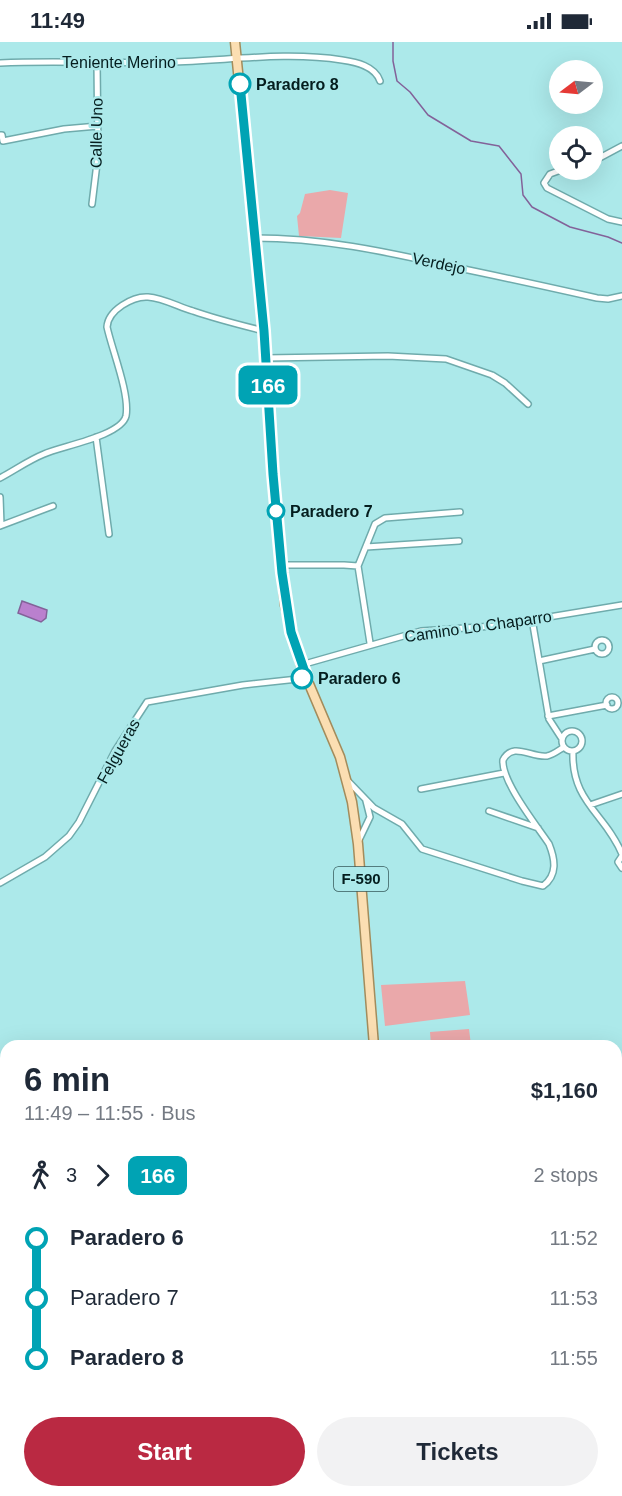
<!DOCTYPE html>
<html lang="en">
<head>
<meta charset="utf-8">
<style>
	:root { --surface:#fff; --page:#f2f2f3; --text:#1f2937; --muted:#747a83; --accent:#ba2942 }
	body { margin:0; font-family:Helvetica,sans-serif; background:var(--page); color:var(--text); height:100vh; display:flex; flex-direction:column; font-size:22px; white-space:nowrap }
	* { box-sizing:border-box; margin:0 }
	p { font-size:20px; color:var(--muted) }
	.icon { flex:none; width:33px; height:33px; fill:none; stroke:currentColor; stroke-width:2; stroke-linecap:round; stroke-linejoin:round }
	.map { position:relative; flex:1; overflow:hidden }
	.details { position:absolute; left:0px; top:998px; width:622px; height:458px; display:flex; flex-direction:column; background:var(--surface); border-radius:18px 18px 0 0; box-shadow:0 6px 24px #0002 }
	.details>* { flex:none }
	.badge { padding:0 12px; border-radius:9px; font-size:21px; line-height:39px }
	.needle { width:39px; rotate:254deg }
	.buttons { position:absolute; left:549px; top:18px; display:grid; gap:12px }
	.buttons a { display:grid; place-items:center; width:54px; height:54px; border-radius:50%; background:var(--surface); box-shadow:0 6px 24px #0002; font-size:30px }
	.map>.badge { position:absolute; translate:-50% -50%; box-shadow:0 0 0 3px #fff }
	.legs { display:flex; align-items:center; gap:9px; height:66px; padding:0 24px; font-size:20px }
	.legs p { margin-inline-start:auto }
	.summary { display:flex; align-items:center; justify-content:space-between; height:102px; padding:0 24px }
	h1 { font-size:33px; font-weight:600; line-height:45px }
	.button { display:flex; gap:12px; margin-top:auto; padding:12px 24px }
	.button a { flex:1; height:69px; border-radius:36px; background:var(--accent); color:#fff; font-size:24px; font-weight:600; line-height:69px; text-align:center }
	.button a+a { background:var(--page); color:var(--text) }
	ul { padding:0 24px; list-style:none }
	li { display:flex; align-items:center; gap:21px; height:60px; font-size:22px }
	li i { display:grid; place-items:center; width:9px; height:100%; margin:0 8px; background:currentColor }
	li i::after { content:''; width:15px; height:15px; margin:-8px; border:4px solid; border-radius:50%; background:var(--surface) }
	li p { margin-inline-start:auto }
	li:first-child i { background:linear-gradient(#0000 50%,currentColor 0) }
	li:last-child i { background:linear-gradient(currentColor 50%,#0000 0) }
	.status { display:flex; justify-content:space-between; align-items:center; height:42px; padding:0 30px; background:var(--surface); direction:ltr }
	.status svg { height:16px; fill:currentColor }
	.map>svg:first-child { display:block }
</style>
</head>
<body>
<div class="status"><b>11:49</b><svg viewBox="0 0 49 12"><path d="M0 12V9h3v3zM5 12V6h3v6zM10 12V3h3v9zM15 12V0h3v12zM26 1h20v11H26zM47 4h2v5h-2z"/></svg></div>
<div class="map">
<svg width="622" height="1454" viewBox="0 0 622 1454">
	<rect width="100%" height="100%" fill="#ace9ea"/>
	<path fill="#eaa8aa" d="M330,148L348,151L341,196L299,194L297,174L300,171L305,152Z
		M465,939L470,973L385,984L381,943Z
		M469,987L471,1003H431L430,990Z"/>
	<path fill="#ba80ce" stroke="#836299" stroke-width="1.5" d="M22,559L47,568L46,576L41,580L18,571Z"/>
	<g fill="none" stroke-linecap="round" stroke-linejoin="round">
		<path stroke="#836299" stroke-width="1.5" d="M393,0V19L397,39L410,50L428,73L471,99L499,104L521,132L523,153L532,165L570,185L608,195L622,201"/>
		<defs>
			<path id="minor" d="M0,21C56,18 112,22 169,20C226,19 285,9 342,18C356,20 375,24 380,39
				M0,93H2L3,99L64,87L98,84
				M592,120L622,104
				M561,128L550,132L544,141L547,146L608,177L622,180
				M92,162L98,113L97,20
				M254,196C321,196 384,209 449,224C498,234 548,245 597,256L608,257L622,254
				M266,316L388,314L446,317L492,333L505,341L528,362
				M96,395L109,492
				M0,436C15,428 29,418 44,412C62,404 121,394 126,374C130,352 112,308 107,285C108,268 133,254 148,255C163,256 179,265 193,269C216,277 240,283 264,289
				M0,455L1,483
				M0,484L53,464
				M366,505L459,499
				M281,523H344L358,524
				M532,577L549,677L562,697
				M595 605a7 7 0 1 1 14 0a7 7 0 1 1-14 0Z
				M370,601L358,524L375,482L385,476L460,470
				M539,619L595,607
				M301,623L421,589L494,584L622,563
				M606 661a6 6 0 1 1 12 0a6 6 0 1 1-12 0Z
				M548,674L607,663
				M562 699a10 10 0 1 1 20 0a10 10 0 1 1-20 0Z
				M573,709C571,760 605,771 622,812
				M348,739L374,766L402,782L422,807L522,839L543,844C558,833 555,817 549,802C537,784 501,739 503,718C513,699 531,716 547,714C553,713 559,708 564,705
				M421,747L504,731
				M590,763L622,752
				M489,769L538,786
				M359,798L370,775L366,759
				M622,814L618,820L622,826
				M0,841L45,815L69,794L79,780L115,709L147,660L243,643L307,636
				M0,1135L6,1136
				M616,1332L622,1333
				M616,1381L622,1382"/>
			<path id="primary" d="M235,0L264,289L273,432L285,563L301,623L340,715L352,760L358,802L374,1004
				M385,1449L386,1454"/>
		</defs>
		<use href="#minor" stroke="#6fabac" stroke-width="8"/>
		<use href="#primary" stroke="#a38c5c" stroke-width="11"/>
		<use href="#minor" stroke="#fff" stroke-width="5"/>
		<use href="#primary" stroke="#fbdeb2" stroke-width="8"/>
	</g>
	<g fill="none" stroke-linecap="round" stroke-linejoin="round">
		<defs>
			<path id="line-1" d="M240,42L264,289L273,432L282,531L291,590L307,636H302"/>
		</defs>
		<use href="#line-1" stroke="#fff" stroke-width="14"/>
		<use href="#line-1" stroke="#00a3b4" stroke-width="9"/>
	</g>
	<g fill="#fff" stroke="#00a3b4" stroke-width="3">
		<circle cx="240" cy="42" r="10"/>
		<circle cx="276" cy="469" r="8"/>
		<circle cx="302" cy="636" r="10"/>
	</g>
	<g text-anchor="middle" stroke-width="5" stroke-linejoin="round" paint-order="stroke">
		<rect fill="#ace9ea" stroke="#365a5b" stroke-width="1.5" x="334" y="825" width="54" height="24" rx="4.5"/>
		<g font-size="15" font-weight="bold" fill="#041d1e">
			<text x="361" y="842">F-590</text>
		</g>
		<g font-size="16" fill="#041d1e" stroke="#ace9ea">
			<text x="119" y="26">Teniente Merino</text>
			<text transform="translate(96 91) rotate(-89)" y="6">Calle Uno</text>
			<text transform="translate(439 221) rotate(12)" y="6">Verdejo</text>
			<text transform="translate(478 584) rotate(-8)" y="6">Camino Lo Chaparro</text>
			<text transform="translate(118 709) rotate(-61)" y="6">Felgueras</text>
		</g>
		<g font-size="16" font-weight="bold" fill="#041d1e" stroke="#ace9ea" text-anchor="start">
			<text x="256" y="48">Paradero 8</text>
			<text x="290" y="475">Paradero 7</text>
			<text x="318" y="642">Paradero 6</text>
		</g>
	</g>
</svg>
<div class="buttons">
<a><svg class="needle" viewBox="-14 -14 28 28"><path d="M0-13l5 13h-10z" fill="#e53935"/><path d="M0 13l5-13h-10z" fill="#747a83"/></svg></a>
<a><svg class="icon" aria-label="locate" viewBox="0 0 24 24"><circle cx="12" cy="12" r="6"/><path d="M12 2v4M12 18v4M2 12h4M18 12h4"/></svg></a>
</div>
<b class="badge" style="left:268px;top:343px;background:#00a3b4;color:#fff">166</b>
<section class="details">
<div class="summary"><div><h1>6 min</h1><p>11:49 – 11:55 · Bus</p></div><b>$1,160</b></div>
<div class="legs"><svg class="icon" aria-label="walk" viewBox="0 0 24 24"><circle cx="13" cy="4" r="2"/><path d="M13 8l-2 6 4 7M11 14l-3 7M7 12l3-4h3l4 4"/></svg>3<svg class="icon" aria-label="forward" viewBox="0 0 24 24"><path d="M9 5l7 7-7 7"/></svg><b class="badge" style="background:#00a3b4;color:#fff">166</b><p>2 stops</p></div>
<ul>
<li><i style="color:#00a3b4"></i><b>Paradero 6</b><p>11:52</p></li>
<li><i style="color:#00a3b4"></i><span>Paradero 7</span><p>11:53</p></li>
<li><i style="color:#00a3b4"></i><b>Paradero 8</b><p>11:55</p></li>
</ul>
<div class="button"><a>Start</a><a>Tickets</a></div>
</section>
</div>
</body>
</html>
